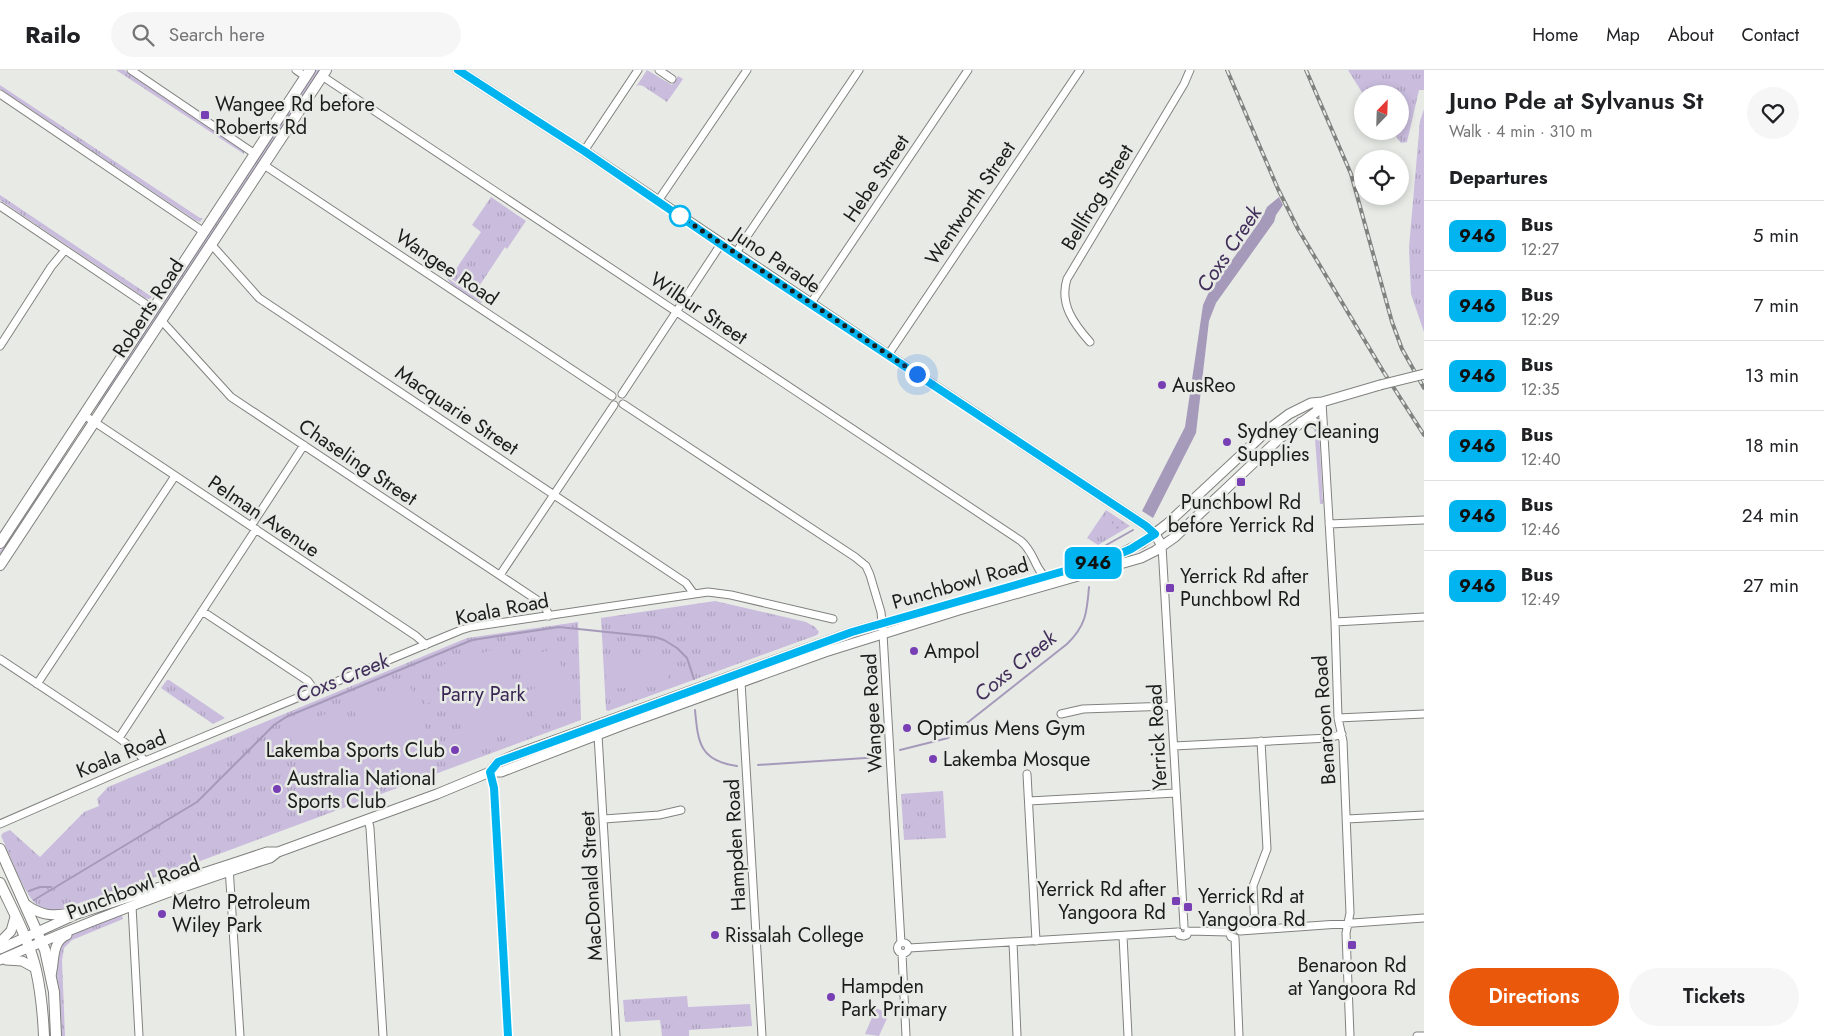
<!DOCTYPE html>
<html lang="en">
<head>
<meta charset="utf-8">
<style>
	:root { --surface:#fff; --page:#f6f6f6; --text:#202124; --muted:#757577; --line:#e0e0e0; --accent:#ea580c }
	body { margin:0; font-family:Jost,sans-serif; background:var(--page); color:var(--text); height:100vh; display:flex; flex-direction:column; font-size:19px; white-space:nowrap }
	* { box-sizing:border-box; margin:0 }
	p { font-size:16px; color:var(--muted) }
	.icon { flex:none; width:28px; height:28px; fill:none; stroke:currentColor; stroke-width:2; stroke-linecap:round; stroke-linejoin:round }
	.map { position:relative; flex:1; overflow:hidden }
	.drawer { display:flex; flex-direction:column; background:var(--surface); width:400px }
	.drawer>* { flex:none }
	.badge { padding:0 10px; border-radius:8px; font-size:18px; line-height:32px }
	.needle { width:32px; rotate:23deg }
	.fabs { position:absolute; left:1354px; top:15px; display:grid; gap:10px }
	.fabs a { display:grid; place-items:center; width:55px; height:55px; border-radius:50%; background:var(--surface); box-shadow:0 2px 8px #0003; font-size:25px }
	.you { position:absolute; width:25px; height:25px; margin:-12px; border:4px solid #fff; border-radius:50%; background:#1a73e8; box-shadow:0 0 0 8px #1a73e833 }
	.map>.badge { position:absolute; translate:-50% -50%; box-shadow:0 0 0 2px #fff }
	h2 { padding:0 25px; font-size:19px; line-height:45px }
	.round { display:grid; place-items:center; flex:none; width:52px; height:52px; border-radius:26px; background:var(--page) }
	.head { display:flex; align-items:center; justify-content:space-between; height:85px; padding:0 25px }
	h1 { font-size:24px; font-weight:600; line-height:38px }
	.cta { display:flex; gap:10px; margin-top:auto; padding:10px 25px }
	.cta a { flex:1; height:58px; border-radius:30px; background:var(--accent); color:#fff; font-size:20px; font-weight:600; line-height:58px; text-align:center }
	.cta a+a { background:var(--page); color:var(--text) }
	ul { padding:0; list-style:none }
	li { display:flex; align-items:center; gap:15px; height:70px; padding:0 25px; border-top:1px solid var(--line) }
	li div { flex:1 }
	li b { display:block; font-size:19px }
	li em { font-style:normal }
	li .badge { min-width:55px; font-weight:700; text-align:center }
	header { display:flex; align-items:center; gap:30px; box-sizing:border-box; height:70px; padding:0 25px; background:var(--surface); border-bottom:1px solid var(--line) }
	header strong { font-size:24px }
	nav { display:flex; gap:28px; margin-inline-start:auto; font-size:18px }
	.search { width:350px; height:45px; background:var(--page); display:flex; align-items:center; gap:12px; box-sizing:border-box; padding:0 18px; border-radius:28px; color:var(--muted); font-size:19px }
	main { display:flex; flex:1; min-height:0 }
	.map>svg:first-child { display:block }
</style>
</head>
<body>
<header>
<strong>Railo</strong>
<div class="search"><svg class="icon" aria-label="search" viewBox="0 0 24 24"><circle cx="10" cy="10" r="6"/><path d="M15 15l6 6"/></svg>Search here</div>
<nav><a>Home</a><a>Map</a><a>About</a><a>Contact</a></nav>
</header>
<main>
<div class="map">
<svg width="1424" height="966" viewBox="0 0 1424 966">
	<defs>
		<pattern id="grass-tufts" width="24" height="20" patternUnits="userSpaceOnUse" patternTransform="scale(1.25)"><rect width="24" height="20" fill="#c9bcdd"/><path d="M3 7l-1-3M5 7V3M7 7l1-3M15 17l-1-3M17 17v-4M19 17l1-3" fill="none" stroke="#aca1bd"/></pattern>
		<pattern id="garden-dots" width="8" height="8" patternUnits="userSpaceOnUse" patternTransform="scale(1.25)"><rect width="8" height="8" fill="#c9bcdd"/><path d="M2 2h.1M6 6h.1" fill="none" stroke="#aca1bd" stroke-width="1.8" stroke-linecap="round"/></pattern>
	</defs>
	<rect width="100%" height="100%" fill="#e8eae6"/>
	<path fill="url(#grass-tufts)" d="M116,0H124L244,81V84Z
		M316,0H320L94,343L102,325L117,302Z
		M647,0L672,15L678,6L683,9L667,32L643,16L639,15L636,17Z
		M1348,0H1424V20H1419L1407,72L1401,73L1392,61H1400V24H1363Z
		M0,15L200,148H203L200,152L195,150L0,19Z
		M1424,39V262L1411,224L1409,177L1420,51Z
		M0,125L152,227L149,229L145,228L0,130Z
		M491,127L526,151L507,179L505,177L474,224L450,208L481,162L472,155Z
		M446,207L482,232L481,233C469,225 453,220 446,207Z
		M1314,356L1319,361L1323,434H1320Z
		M63,389H64L0,487V481L52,401Z
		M1106,440L1130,456L1098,475L1087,468Z
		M715,531L806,552L815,557L819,562L817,565L608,641L606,640L601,548Z
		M578,552L581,650L176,800L56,841C48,839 40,838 34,832C22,819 10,784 1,766L3,763L10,760L40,787L84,742L99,736L97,729L108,717L467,568Z
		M167,610H169L225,648L213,654L161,618Z
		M943,721L946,768L904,770L901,724Z
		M122,845L123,849L72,870L64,878L62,890L65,966H60L56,885C59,875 65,869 74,864Z
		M687,926L688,937L750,934L752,956L689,960V966H662L660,950L625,952L623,930Z"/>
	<path fill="url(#garden-dots)" d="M1113,449C1118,448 1124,451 1125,455L1122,458L1111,462L1109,459Z"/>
	<path fill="#c9bcdd" d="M502,577L526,657L466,675L442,595Z
		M556,578L564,605L524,616L516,590Z
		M667,585L669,616L607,619L605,589Z
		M566,609L574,635L534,647L526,621Z
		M424,611L431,632L425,634L418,613Z
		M409,613L438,691L381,712L352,634Z
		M345,637L373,715L315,736L287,658Z
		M876,938L889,944L879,966L865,964Z"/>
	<path fill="#a69aba" d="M1279,127L1283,135L1276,145L1274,152L1216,233L1209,251L1196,363L1153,448L1142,441L1185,357L1203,235L1208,224L1260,151L1267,137Z"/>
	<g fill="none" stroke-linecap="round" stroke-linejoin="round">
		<path stroke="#a69aba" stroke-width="2" d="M1093,485L1101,478L1133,460
			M695,640C698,673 700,691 737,696
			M900,680L948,668L1067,574C1086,556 1087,542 1089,517
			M758,695L881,687
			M29,821L40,817H51
			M34,830L197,732L274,655L286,647L472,570L559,557L655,567L664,570L677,578L687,588L694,609"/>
		<defs>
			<path id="minor" d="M131,0L255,84
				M296,0L306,7
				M659,0L672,9
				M322,6L1021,471C1035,483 1035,500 1046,507
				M0,24L204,162
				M584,81L638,0
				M264,95L612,326
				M658,131L747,0
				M0,136L153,239
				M211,174L259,228L686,513L694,524
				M735,184L859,0
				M811,233L968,0
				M161,250L231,327L540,532L546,539L549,546
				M1090,272C1074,254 1059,234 1067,209L1184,14L1190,0
				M0,276L51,197L65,180
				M888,285L1080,0
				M622,324L721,174
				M1322,332L1335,552L1338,648L1343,671L1350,843L1346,863L1350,966
				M623,334L855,487L866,496L870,505L881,542L883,564L901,873
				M84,345L416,566L426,575
				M1329,454L1424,450
				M251,456L304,375
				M1162,476L1184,856
				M500,505L614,335
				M202,541L308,611L315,621
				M1335,552L1424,547
				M0,589L119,668L136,681L145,691
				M741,612L762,966
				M37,614L175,406
				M1061,644L1083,639L1171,636
				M1338,648L1424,644
				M598,665L616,966
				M119,668L256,459
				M1174,676L1329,668L1342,664
				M490,702L494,719L508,966
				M1027,704L1036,871
				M1029,731L1176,723
				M368,749L370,758L383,966
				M604,749L659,745L681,740
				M1347,749L1424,745
				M0,754L133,696L461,560L471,557L708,522L731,525L833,549
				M229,797L240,966
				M132,836L139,966
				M1255,860L1253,816L1267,779L1261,671
				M1188,861L1229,862
				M1178,862L1179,865L1184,866L1187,865L1188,861
				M1123,866L1128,966
				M1235,868L1231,867L1229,862L1233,857L1238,858L1240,861L1424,848
				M1235,868L1239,966
				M1013,872L1017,966
				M897.5 878a5.5 5.5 0 1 1 11 0a5.5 5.5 0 1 1-11 0Z
				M909,878L1178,862
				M902,884L906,966
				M1417,966H1424"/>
			<path id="major" d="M458,0L584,81L888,285L1146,456L1155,464L1162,476
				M1301,352H1314L1323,359
				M490,702L498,692L517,684L852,562L1087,496L1122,483L1142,473L1167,454L1269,359L1289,344L1311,333L1322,332L1380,315
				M25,834C40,845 52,847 70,843
				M0,872L11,861L15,847
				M0,879L77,844L237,792L267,782H278
				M0,890C88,851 178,817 270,788L278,782L437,724L490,702H501L623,655L825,582L959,540L1141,488L1155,481L1175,467L1280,368L1316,342L1322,332
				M6,890L22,891L35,898
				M51,905C55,891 51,872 67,865"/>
			<path id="highway" d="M0,473L310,0
				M0,495L326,0
				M0,779L45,880L54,922L56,966
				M0,813C13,841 29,870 36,900C41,922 43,944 44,966"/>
		</defs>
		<use href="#minor" stroke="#81827f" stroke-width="9"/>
		<use href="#major" stroke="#81827f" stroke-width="11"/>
		<use href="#highway" stroke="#81827f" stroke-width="12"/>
		<use href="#minor" stroke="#fff" stroke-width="7"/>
		<use href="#major" stroke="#fff" stroke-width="9"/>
		<use href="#highway" stroke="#fff" stroke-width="10"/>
		<defs>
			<path id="rail" d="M1227,0L1278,119L1298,159L1383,301L1424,365
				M1306,0L1351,104L1392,252L1402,279L1424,318"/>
		</defs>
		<use href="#rail" stroke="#80827f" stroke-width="4"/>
		<use href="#rail" stroke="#e8eae6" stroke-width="2" stroke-dasharray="5.5" stroke-linecap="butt"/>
		<defs>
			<path id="major-bridge" d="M1380,315L1424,304"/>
		</defs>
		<use href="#major-bridge" stroke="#81827f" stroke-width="11" stroke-linecap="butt"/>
		<use href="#major-bridge" stroke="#fff" stroke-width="9"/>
	</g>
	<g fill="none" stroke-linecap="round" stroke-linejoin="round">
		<defs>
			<path id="line" d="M458,0L584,81L735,184L1146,456L1155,464L1131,479L1110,488L852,562L498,692L490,702L494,718L508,966"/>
		</defs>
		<use href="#line" stroke="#fff" stroke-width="11"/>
		<use href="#line" stroke="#00b5ef" stroke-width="8"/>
		<path stroke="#1b1c1b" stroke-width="5" stroke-dasharray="0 9" d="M680,146L917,304"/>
	</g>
	<g fill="#783fb5" stroke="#e8eae6" stroke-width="2">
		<rect x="200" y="40" width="10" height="10" rx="2.5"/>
		<circle cx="1162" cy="315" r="5"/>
		<circle cx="1227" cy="372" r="5"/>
		<rect x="1236" y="407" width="10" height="10" rx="2.5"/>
		<rect x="1165" y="513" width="10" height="10" rx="2.5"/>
		<circle cx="914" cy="581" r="5"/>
		<circle cx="907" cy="658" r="5"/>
		<circle cx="455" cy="680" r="5"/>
		<circle cx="933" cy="689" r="5"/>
		<circle cx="277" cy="719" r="5"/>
		<rect x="1171" y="826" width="10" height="10" rx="2.5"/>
		<rect x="1183" y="832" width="10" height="10" rx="2.5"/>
		<circle cx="162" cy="844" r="5"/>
		<circle cx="715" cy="865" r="5"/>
		<rect x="1347" y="870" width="10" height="10" rx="2.5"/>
		<circle cx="831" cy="927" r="5"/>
	</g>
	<circle fill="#fff" stroke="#00b5ef" stroke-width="2.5" cx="680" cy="146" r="10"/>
	<g text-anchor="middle" stroke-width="5" stroke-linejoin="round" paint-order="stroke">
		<g font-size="20" fill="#1b1c1b" stroke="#e8eae6" text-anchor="start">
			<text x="215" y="41">Wangee Rd before<tspan x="215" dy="23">Roberts Rd</tspan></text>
			<text x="1172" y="322">AusReo</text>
			<text x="1237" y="368">Sydney Cleaning<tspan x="1237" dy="23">Supplies</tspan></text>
			<text x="1241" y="439" text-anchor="middle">Punchbowl Rd<tspan x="1241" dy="23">before Yerrick Rd</tspan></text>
			<text x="1180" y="513">Yerrick Rd after<tspan x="1180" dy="23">Punchbowl Rd</tspan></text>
			<text x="924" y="588">Ampol</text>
			<text x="917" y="665">Optimus Mens Gym</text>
			<text x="445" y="687" text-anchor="end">Lakemba Sports Club</text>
			<text x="943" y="696">Lakemba Mosque</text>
			<text x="287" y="715">Australia National<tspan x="287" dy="23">Sports Club</tspan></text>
			<text x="1166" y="826" text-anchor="end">Yerrick Rd after<tspan x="1166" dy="23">Yangoora Rd</tspan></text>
			<text x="1198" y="833">Yerrick Rd at<tspan x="1198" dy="23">Yangoora Rd</tspan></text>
			<text x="172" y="839">Metro Petroleum<tspan x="172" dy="23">Wiley Park</tspan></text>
			<text x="725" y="872">Rissalah College</text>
			<text x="1352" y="902" text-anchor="middle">Benaroon Rd<tspan x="1352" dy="23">at Yangoora Rd</tspan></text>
			<text x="841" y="923">Hampden<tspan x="841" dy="23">Park Primary</tspan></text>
		</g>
		<g font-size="20" fill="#1b1c1b" stroke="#e8eae6">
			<text transform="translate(876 108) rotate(-56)" y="7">Hebe Street</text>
			<text transform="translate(1097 127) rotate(-59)" y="7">Bellfrog Street</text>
			<text transform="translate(970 133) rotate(-56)" y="7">Wentworth Street</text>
			<text transform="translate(777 190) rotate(34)" y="7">Juno Parade</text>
			<text transform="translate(447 197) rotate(34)" y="7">Wangee Road</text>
			<text transform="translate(148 238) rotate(-57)" y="7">Roberts Road</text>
			<text transform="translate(699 238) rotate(34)" y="7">Wilbur Street</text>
			<text transform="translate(457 340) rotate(34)" y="7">Macquarie Street</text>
			<text transform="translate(358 392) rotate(34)" y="7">Chaseling Street</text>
			<text transform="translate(264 446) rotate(34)" y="7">Pelman Avenue</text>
			<text transform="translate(960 513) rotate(-16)" y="7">Punchbowl Road</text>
			<text transform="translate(502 539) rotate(-11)" y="7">Koala Road</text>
			<text transform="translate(872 643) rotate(-93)" y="7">Wangee Road</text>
			<text transform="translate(1324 650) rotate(-94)" y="7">Benaroon Road</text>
			<text transform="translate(1157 667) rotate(-93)" y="7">Yerrick Road</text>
			<text transform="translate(121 684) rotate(-22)" y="7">Koala Road</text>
			<text transform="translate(735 775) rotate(-93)" y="7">Hampden Road</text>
			<text transform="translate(591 816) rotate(-93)" y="7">MacDonald Street</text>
			<text transform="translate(133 818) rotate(-21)" y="7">Punchbowl Road</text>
		</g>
		<g font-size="20" fill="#392652" stroke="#e8eae6">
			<text x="483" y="631">Parry Park</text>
		</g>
		<g font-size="21" font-style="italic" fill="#412e5a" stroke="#e8eae6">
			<text transform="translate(1229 179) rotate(-56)" y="7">Coxs Creek</text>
			<text transform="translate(1015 596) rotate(-39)" y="7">Coxs Creek</text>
			<text transform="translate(342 608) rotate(-22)" y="7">Coxs Creek</text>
		</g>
	</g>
</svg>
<div class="fabs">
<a><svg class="needle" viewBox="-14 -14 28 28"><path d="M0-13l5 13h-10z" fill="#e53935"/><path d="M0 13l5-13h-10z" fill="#757577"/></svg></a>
<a><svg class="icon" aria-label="locate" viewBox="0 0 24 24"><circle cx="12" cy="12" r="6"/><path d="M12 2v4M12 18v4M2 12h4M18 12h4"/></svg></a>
</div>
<div class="you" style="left:917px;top:304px"></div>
<b class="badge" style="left:1093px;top:493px;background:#00b5ef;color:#111">946</b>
</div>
<section class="drawer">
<div class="head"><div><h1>Juno Pde at Sylvanus St</h1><p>Walk · 4 min · 310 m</p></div><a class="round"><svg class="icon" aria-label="heart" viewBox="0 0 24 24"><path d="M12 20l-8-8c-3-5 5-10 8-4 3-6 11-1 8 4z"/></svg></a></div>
<h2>Departures</h2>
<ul>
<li><span class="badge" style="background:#00b5ef;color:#111">946</span><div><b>Bus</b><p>12:27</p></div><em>5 min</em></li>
<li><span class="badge" style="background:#00b5ef;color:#111">946</span><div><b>Bus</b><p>12:29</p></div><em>7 min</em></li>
<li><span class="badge" style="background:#00b5ef;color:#111">946</span><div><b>Bus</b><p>12:35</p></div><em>13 min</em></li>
<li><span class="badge" style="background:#00b5ef;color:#111">946</span><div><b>Bus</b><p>12:40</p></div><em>18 min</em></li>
<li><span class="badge" style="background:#00b5ef;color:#111">946</span><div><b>Bus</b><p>12:46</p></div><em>24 min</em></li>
<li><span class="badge" style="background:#00b5ef;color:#111">946</span><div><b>Bus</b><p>12:49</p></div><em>27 min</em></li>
</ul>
<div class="cta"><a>Directions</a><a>Tickets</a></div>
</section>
</main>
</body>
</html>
